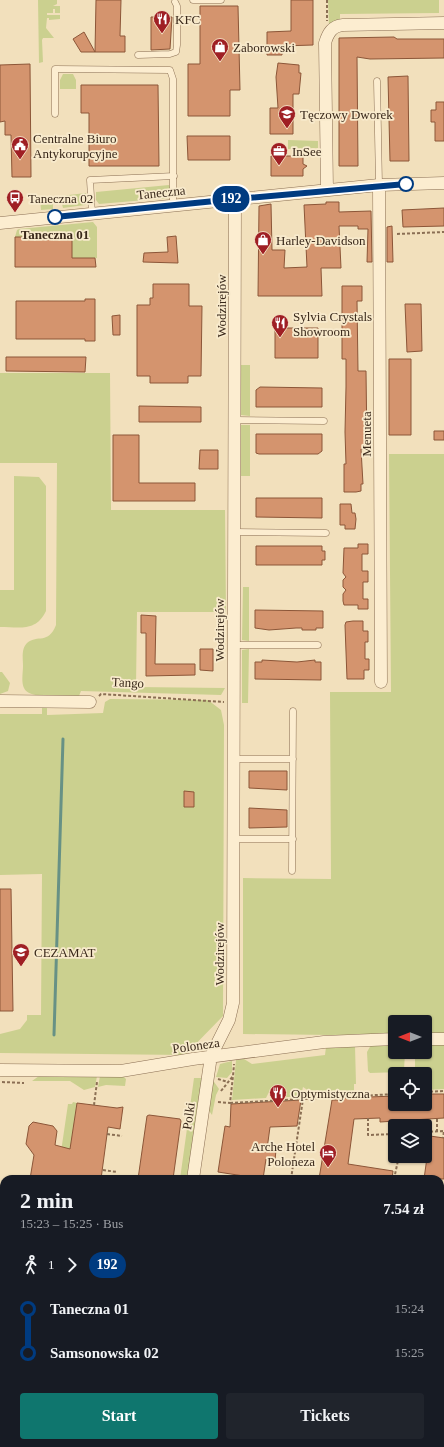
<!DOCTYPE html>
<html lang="en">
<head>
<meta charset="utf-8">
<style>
	:root { --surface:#171b24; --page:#20242c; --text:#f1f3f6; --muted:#9ea1a6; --accent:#0f766e }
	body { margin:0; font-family:"Times New Roman",serif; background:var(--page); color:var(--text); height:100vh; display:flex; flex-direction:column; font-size:15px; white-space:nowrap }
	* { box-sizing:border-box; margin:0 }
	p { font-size:13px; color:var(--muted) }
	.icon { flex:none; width:22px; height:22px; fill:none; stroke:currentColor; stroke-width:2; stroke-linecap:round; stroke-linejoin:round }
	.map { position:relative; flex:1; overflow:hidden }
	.panel { position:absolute; left:0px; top:1175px; width:444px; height:272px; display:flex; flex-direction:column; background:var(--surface); border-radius:12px 12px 0 0; box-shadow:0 1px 3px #0004 }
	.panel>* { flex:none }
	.badge { padding:0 8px; border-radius:13px; font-size:14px; line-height:26px }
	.needle { width:26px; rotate:270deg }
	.tools { position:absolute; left:388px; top:1015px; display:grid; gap:8px }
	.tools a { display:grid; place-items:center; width:44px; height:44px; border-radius:4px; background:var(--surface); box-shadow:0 1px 3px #0004; font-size:20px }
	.map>.badge { position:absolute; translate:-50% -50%; box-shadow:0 0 0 2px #fff }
	.legs { display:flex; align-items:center; gap:6px; height:44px; padding:0 20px; font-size:13px }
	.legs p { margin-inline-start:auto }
	.headline { display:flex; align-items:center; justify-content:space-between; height:68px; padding:0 20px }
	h1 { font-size:22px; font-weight:700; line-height:30px }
	.button { display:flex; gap:8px; margin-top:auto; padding:8px 20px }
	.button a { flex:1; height:46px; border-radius:4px; background:var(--accent); color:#fff; font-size:16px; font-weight:700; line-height:46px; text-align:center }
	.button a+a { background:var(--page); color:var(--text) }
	ul { padding:0 20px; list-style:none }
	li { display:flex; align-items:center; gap:14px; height:44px; font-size:15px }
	li i { display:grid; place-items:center; width:6px; height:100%; margin:0 5px; background:currentColor }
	li i::after { content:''; width:10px; height:10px; margin:-5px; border:3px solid; border-radius:50%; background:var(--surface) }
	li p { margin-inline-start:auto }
	li:first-child i { background:linear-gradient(#0000 50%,currentColor 0) }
	li:last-child i { background:linear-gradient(currentColor 50%,#0000 0) }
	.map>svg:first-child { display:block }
</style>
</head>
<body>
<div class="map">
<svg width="444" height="1447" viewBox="0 0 444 1447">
	<rect width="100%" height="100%" fill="#f2e0bc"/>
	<path fill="#cbd08f" d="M38,0H57V4L53,6H60V13H55V9H53V13H47V15H60V19L49,20V18H47L46,28L54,38H43L42,40L43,62L39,63Z
		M328,0H439V13L340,14V21L329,26Z
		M63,74H73L76,80V89H60V80Z
		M288,140L318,141V148L288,149Z
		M169,185L171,191L169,198L99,204L96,200V192Z
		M86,193L87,202L85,205L63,208L60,196Z
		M53,197V209L41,210L40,198Z
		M93,222L97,227V258H72V237H15L17,230L19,229Z
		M241,365H250V416L241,415Z
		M0,373H110L111,510H225L226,612H137L136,687L225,688L221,695L81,691L79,696C67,696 29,700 24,688C21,682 23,673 23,666C23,659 21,649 27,643C38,634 48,645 56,625L57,463H0Z
		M241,425H250V476H241Z
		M389,454H444V1034H425V1022H395V1034L332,1035L243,1034V878L331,879L330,692H391Z
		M14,476L39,477L46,486V611C36,632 20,627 0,627V590H14Z
		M243,587H249V641L242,640Z
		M249,649L248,703H242V650Z
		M0,672H2L10,683L8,691L0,694Z
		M110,699L208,700L221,710L224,725L223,1016L185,1055L0,1053V1034L20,1029L27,1020V1015H41L42,874L0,875V714H42V707L47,708V715L103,713L105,702Z
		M425,1043L444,1044V1089L425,1090V1074H413L415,1070V1052H425Z
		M395,1044V1052H405L404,1070L402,1072L370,1073L368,1071L367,1052L371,1045Z
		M355,1046L356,1084H354V1094L312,1097L309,1091L303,1087L301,1096L275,1098L274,1089L270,1090L266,1098L232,1100L236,1060L244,1059L252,1064L325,1055L326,1047Z
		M232,1061V1072L227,1078L216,1077L220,1064Z
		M39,1076H97L95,1087L84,1090L70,1081H32Z
		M100,1076H123L126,1079L125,1086L106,1085L98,1087Z
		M194,1078H202L188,1179H180Z
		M212,1079L219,1089L216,1095L212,1115L208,1109Z
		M73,1102L77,1103L66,1179H57L68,1104H72Z
		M0,1327H4V1443H82L81,1447H0Z
		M444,1402V1447H438V1443H440Z"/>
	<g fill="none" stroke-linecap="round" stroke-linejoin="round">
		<path stroke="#679185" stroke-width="3" d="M54,1035L63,739"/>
	</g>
	<path fill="#d4946e" stroke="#8c5638" d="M96,0H121L120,36H125V52H81L73,39L84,32L95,52Z
		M291,0H313V45L282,46V55H267V32L291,31Z
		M200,6H238L240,90H230V116H188V64H200Z
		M151,17H172L170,49L151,50Z
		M394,37L397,39H444V58L370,59L357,57L358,166H339V38Z
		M278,63L299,65V73H301L299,94H293V134H270V108H278L276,77Z
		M30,64L31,177H12L11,135H5V121L0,122V65Z
		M408,76L409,161H390L388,77Z
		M81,85H158L159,166H89V113H81Z
		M436,102H444V141H435V122H431V110H436Z
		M187,136H230V160H188Z
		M271,156H303V164L307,166L303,169V176H271Z
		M326,202H339V212L371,211L372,262H367L368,229H358V226H339L341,268H321L322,296H258L259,206L271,204L272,250H285L284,268L307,267L304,205L326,204Z
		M444,208V226L403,227L402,210Z
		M392,226L393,262H387V227Z
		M176,236L178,263L143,262L144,253L168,252L167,237Z
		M15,237H72V258H95L96,267H15Z
		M153,284H189V306H202L201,376H188V383H150V376H137V305H150V298H153Z
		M342,286H362V301H357L358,371H366L367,449H361L363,484H361V491L356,492H344V464H346L345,432L346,387V359H342Z
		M85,299H95V341H85V339H16V301H85Z
		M405,304H421L422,351L407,352Z
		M120,315V335H113L112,316Z
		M275,328H318V358H275Z
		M6,357H86L85,372L6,371Z
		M389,359H411V435H389Z
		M260,387L322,388V407H256V390Z
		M139,406L201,407V422H139Z
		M434,431H444V440H434Z
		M256,434H322V451L318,454H259L256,453Z
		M113,435H139V483H195V501H113Z
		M200,450H218V469H199Z
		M256,498H322V518L256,517Z
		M340,504H351L352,513H355L356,519L355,529H345V525H340Z
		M358,544H368V554H362V571H368V582H363V599H368V609H358V605H344L343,601V594L346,590L343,587V580L346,577L343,573L344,548H358Z
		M256,546H322V551H325V560H322V565H256Z
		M255,610L323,611V628H316V630H302V628H296L269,630L255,628Z
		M141,615L156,616L155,664H195V675L146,676V633H141Z
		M353,621H363V631H368V642H365V659H369V670H364V679H347L345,625L346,622Z
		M200,649H213V671L200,670Z
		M262,660L297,662L315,660V662H321V680L255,679V662H262Z
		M249,771H287V790L249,788Z
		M184,791L194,792V807H184Z
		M249,808L287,810V827L249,828Z
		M0,889H11L13,1011H0Z
		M425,1094H444V1118L380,1122V1118L354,1119L348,1164L393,1171L392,1179H319L332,1100H342V1098L395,1096V1104H425Z
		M301,1100L297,1126L270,1127L267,1149L276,1150L275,1160L266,1159L263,1179L218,1172L225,1126L230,1127L231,1104Z
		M77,1103L117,1108L123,1107L120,1129L108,1127L101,1179H30L34,1155L26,1144L29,1126L33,1122L53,1126L57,1131L55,1145L70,1149Z
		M149,1115L180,1119L181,1121L173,1179H138L147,1116Z
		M430,1136L444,1138V1179H424Z"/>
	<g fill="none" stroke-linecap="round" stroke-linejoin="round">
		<defs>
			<path id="lane" d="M193,0H221
				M138,55L170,54L176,52L177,45V6L175,2
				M377,81L379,185
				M55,114V69L170,70L173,79V205
				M92,214L90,180L174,176
				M234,420L324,421
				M233,532L326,533
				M233,645H318
				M233,759H293
				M233,839H293
				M292,871L293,711
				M440,1218L444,1219
				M440,1352L444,1324
				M264,1447L265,1443
				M426,1447L427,1443"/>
			<path id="street" d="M379,185L381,682
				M327,190L325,43C328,33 332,26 343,25L444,23
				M0,223L379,185L444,183
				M0,701L90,702
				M425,1039H444
				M0,1070L121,1071L193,1059L324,1042L395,1039
				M193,1179L211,1056L229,1020L233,1003L235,199
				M155,1447V1443"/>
		</defs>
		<use href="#lane" stroke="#8b6f54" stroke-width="7"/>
		<use href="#street" stroke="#8b6f54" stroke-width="13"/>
		<path stroke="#8b6f54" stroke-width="2" stroke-dasharray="3 2" stroke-linecap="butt" d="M327,0V21
			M397,234L444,232
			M99,696L101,694L224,702
			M218,1079L228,1082
			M2,1082L24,1083
			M221,1091L233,1076L234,1064
			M425,1092L444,1091
			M218,1102L230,1103L233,1076
			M230,1103L395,1094
			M94,1105L97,1082
			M368,1118V1135L395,1134
			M437,1119V1131
			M425,1132L444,1131L443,1138
			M107,1134L122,1136
			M103,1170L117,1172
			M291,1179L303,1099
			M394,1179L399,1156"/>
		<use href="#lane" stroke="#fcedd0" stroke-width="6"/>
		<use href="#street" stroke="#fcedd0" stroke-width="12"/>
	</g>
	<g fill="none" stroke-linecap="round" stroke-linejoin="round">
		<defs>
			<path id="line-1" d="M55,217L225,200L406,184"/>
		</defs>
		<use href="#line-1" stroke="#fff" stroke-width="9"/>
		<use href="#line-1" stroke="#003b80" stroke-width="6"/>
	</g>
	<defs>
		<symbol id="restaurant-pin" viewBox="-11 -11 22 30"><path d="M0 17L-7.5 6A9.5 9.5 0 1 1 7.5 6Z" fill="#9f1f24" stroke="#f8eacc"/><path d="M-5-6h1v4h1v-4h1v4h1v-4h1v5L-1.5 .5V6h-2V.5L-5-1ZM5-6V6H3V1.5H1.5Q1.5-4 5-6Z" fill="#fff"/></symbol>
		<symbol id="shop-pin" viewBox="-11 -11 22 30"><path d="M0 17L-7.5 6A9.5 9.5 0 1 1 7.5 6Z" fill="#9f1f24" stroke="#f8eacc"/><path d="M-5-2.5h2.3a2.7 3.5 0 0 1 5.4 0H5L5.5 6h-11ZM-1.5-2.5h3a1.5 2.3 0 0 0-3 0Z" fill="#fff"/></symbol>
		<symbol id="school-pin" viewBox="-11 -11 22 30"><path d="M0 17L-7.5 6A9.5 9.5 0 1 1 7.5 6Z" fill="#9f1f24" stroke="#f8eacc"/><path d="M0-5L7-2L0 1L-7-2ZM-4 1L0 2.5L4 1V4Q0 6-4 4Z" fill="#fff"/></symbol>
		<symbol id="civic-pin" viewBox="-11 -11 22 30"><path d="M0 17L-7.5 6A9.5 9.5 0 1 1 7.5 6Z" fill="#9f1f24" stroke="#f8eacc"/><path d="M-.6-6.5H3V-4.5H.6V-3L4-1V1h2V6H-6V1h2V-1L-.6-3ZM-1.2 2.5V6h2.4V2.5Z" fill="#fff"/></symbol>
		<symbol id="office-pin" viewBox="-11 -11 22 30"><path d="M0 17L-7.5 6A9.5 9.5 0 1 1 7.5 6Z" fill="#9f1f24" stroke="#f8eacc"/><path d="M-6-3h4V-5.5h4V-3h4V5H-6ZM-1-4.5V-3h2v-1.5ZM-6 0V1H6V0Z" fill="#fff"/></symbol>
		<symbol id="bus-pin" viewBox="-11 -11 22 30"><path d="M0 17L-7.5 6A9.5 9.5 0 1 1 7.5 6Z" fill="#9f1f24" stroke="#f8eacc"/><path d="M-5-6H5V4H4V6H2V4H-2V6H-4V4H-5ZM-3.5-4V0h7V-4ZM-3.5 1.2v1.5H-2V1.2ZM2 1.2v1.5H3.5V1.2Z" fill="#fff"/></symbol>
		<symbol id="university-pin" viewBox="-11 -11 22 30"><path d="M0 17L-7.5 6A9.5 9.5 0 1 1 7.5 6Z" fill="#9f1f24" stroke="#f8eacc"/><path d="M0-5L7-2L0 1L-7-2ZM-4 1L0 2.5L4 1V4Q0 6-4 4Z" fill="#fff"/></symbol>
		<symbol id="hotel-pin" viewBox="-11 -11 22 30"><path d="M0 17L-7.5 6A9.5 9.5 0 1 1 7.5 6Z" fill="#9f1f24" stroke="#f8eacc"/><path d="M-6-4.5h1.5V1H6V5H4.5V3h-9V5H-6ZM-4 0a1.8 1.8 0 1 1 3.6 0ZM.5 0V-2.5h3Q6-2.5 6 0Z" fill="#fff"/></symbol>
	</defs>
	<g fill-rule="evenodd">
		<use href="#restaurant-pin" x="152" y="9" width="20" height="27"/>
		<use href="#shop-pin" x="210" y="37" width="20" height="27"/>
		<use href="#school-pin" x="277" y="104" width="20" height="27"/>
		<use href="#civic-pin" x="10" y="135" width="20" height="27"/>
		<use href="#office-pin" x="269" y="141" width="20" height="27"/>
		<use href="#bus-pin" x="5" y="188" width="20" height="27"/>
		<use href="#shop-pin" x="253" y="230" width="20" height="27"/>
		<use href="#restaurant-pin" x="270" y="313" width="20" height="27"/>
		<use href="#university-pin" x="11" y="942" width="20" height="27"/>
		<use href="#restaurant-pin" x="268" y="1083" width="20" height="27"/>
		<use href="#hotel-pin" x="318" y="1143" width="20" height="27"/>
	</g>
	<g fill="#fff" stroke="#003b80" stroke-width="2">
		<circle cx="406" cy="184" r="7"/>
		<circle cx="55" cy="217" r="7"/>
	</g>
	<g text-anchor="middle" stroke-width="3.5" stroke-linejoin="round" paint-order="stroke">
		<g font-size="13" fill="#39281a" stroke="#f8eacc" text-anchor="start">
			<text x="175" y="24">KFC</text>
			<text x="233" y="52">Zaborowski</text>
			<text x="300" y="119">Tęczowy Dworek</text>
			<text x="33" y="143">Centralne Biuro<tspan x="33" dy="15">Antykorupcyjne</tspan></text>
			<text x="292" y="156">InSee</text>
			<text x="28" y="203">Taneczna 02</text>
			<text x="276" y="245">Harley-Davidson</text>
			<text x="293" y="321">Sylvia Crystals<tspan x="293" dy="15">Showroom</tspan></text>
			<text x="34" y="957">CEZAMAT</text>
			<text x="291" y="1098">Optymistyczna</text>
			<text x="315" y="1151" text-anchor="end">Arche Hotel<tspan x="315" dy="15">Poloneza</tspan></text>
		</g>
		<g font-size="13" fill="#39281a" stroke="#f8eacc">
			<text transform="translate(161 192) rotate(-6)" y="5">Taneczna</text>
			<text transform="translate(221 306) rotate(-90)" y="5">Wodzirejów</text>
			<text transform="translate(366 434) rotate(-90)" y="5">Menueta</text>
			<text transform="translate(219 630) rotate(-90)" y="5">Wodzirejów</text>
			<text transform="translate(128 682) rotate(3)" y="5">Tango</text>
			<text transform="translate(219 954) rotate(-90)" y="5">Wodzirejów</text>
			<text transform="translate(196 1045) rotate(-8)" y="5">Poloneza</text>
			<text transform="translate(188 1116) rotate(-82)" y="5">Polki</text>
		</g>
		<g font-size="13" font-weight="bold" fill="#39281a" stroke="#f8eacc">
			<text x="55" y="239">Taneczna 01</text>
		</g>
	</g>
</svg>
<div class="tools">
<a><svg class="needle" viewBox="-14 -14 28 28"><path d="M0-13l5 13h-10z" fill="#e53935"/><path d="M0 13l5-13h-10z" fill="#9ea1a6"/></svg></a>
<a><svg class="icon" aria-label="locate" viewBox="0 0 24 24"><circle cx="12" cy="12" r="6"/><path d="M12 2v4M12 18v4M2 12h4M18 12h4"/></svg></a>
<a><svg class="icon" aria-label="layers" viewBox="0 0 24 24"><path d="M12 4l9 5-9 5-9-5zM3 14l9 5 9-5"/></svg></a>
</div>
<b class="badge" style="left:231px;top:199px;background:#003b80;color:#fff">192</b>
<section class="panel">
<div class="headline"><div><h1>2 min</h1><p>15:23 – 15:25 · Bus</p></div><b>7.54 zł</b></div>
<div class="legs"><svg class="icon" aria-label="walk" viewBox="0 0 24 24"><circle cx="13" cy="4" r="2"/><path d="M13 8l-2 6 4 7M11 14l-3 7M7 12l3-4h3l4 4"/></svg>1<svg class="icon" aria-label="forward" viewBox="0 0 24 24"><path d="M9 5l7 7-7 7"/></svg><b class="badge" style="background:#003b80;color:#fff">192</b></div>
<ul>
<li><i style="color:#003b80"></i><b>Taneczna 01</b><p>15:24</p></li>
<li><i style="color:#003b80"></i><b>Samsonowska 02</b><p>15:25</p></li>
</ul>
<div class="button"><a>Start</a><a>Tickets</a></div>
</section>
</div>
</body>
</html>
